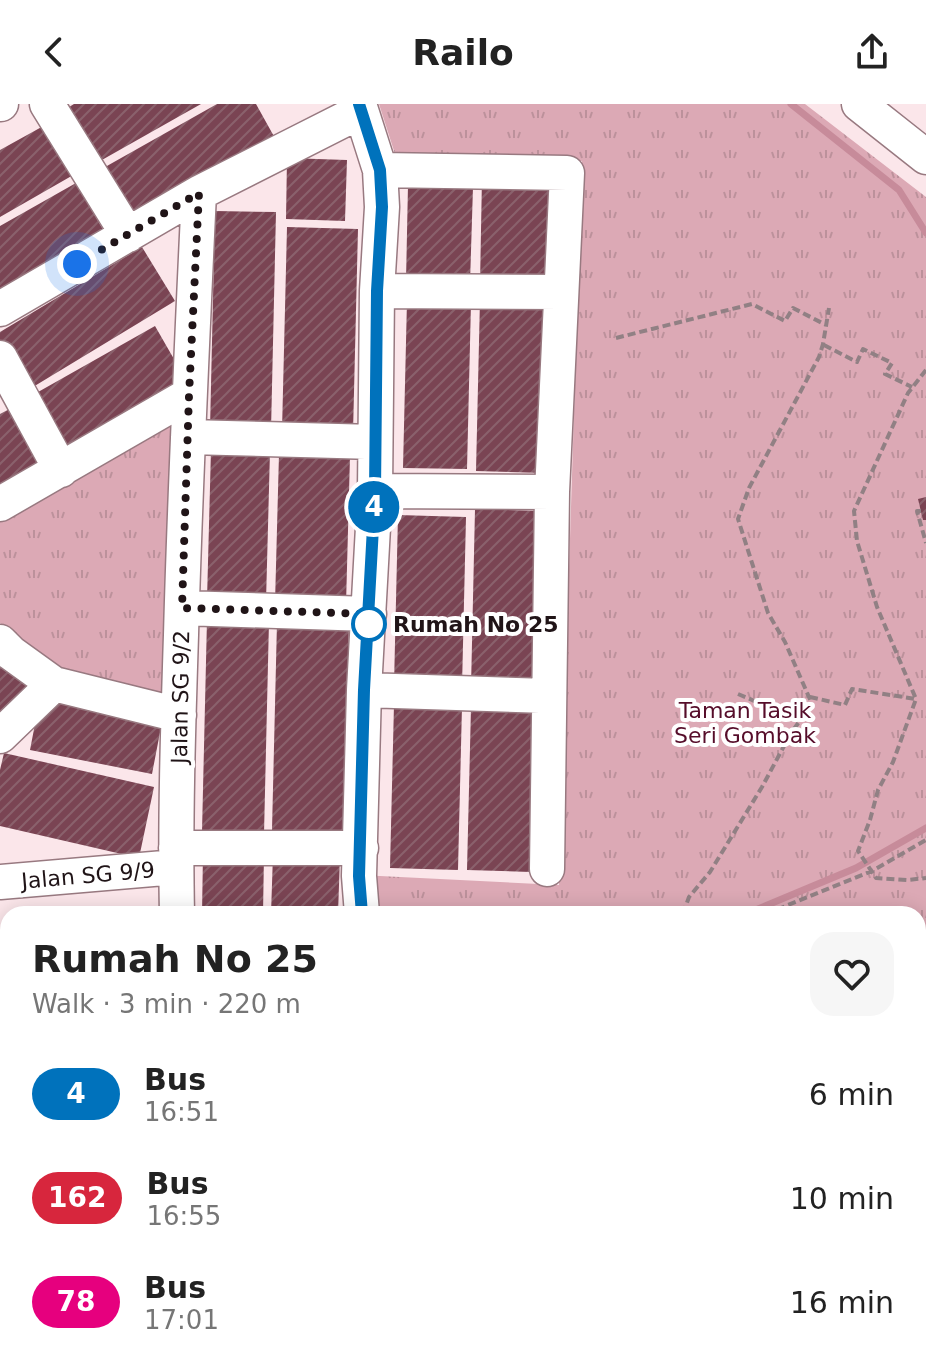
<!DOCTYPE html>
<html lang="en">
<head>
<meta charset="utf-8">
<style>
	:root { --surface:#fff; --page:#f6f6f6; --text:#222; --muted:#767676 }
	body { margin:0; font-family:"DejaVu Sans",sans-serif; background:var(--page); color:var(--text); height:100vh; display:flex; flex-direction:column; font-size:30px; white-space:nowrap }
	* { box-sizing:border-box; margin:0 }
	p { font-size:26px; color:var(--muted) }
	.icon { flex:none; width:44px; height:44px; fill:none; stroke:currentColor; stroke-width:2; stroke-linecap:round; stroke-linejoin:round }
	.map { position:relative; flex:1; overflow:hidden }
	.panel { position:absolute; left:0px; top:802px; width:926px; height:466px; display:flex; flex-direction:column; background:var(--surface); border-radius:24px 24px 0 0; box-shadow:0 4px 20px #0003 }
	.panel>* { flex:none }
	.badge { padding:0 16px; border-radius:26px; font-size:28px; line-height:52px }
	.you { position:absolute; width:40px; height:40px; margin:-20px; border:6px solid #fff; border-radius:50%; background:#1a73e8; box-shadow:0 0 0 12px #1a73e833 }
	.map>.badge { position:absolute; translate:-50% -50%; box-shadow:0 0 0 4px #fff }
	.round { display:grid; place-items:center; flex:none; width:84px; height:84px; border-radius:24px; background:var(--page) }
	.headline { display:flex; align-items:center; justify-content:space-between; height:136px; padding:0 32px }
	h1 { font-size:38px; font-weight:700; line-height:60px }
	ul { padding:0; list-style:none }
	li { display:flex; align-items:center; gap:24px; height:104px; padding:0 32px }
	li div { flex:1 }
	li b { display:block; font-size:30px }
	li em { font-style:normal }
	li .badge { min-width:88px; font-weight:700; text-align:center }
	header { display:flex; justify-content:space-between; align-items:center; height:104px; padding:0 32px; background:var(--surface); font-size:36px; font-weight:700 }
	.map>svg:first-child { display:block }
</style>
</head>
<body>
<header><svg class="icon" aria-label="back" viewBox="0 0 24 24"><path d="M15 5l-7 7 7 7"/></svg>Railo<svg class="icon" aria-label="share" viewBox="0 0 24 24"><path d="M12 15V3M7 8l5-5 5 5M5 13v7h14v-7"/></svg></header>
<div class="map">
<svg width="926" height="1267" viewBox="0 0 926 1267">
	<defs>
		<pattern id="park-tufts" width="24" height="20" patternUnits="userSpaceOnUse" patternTransform="scale(2)"><rect width="24" height="20" fill="#dca9b5"/><path d="M3 7l-1-3M5 7V3M7 7l1-3M15 17l-1-3M17 17v-4M19 17l1-3" fill="none" stroke="#bc919b"/></pattern>
		<pattern id="building-hatch" width="6" height="6" patternUnits="userSpaceOnUse" patternTransform="scale(2)"><rect width="6" height="6" fill="#7a4453"/><path d="M-1 1l2-2M0 6l6-6M5 7l2-2" fill="none" stroke="#8a616c"/></pattern>
	</defs>
	<rect width="100%" height="100%" fill="#fbe6ea"/>
	<path fill="url(#park-tufts)" d="M379,0H805L926,93V1001L918,1002V810H363L360,771L559,781L582,57L395,50Z
		M177,319L170,595L62,569L0,519V417Z
		M8,981V1024L0,1016V982Z"/>
	<g fill="none" stroke-linecap="round" stroke-linejoin="round">
		<path stroke="#c78b9a" stroke-width="7" d="M791,0L899,86L926,129
			M746,810L856,764L926,724"/>
	</g>
	<path fill="url(#building-hatch)" d="M74,0H201L93,61L62,7Z
		M217,0H256L276,36L128,120L98,67Z
		M47,20L75,70L0,113V46Z
		M287,54L347,56L345,117L286,115Z
		M482,73L552,75L550,182L480,180Z
		M76,79L108,134L0,195V122Z
		M408,81L473,83L470,179L406,177Z
		M215,107L276,108L271,327L210,325Z
		M287,123L358,125L353,329L282,327Z
		M142,143L175,197L28,286L0,240V228Z
		M480,195L547,197L543,369L476,367Z
		M407,196L471,198L467,365L403,364Z
		M155,222L186,276L62,346L31,292Z
		M19,300L49,356L0,382V310Z
		M211,345L270,347L266,498L207,496Z
		M279,350L350,352L346,501L275,499Z
		M926,393V416H923L918,395Z
		M475,405L541,407L537,585L471,583Z
		M398,411L466,413L462,583L394,581Z
		M207,515L269,517L264,730L202,728Z
		M277,518L349,520L344,728L272,726Z
		M0,552L35,590L0,623Z
		M40,594L162,618L152,670L30,646Z
		M394,600L462,602L458,766L390,764Z
		M471,603L535,604L531,768L467,766Z
		M4,649L154,683L139,754L0,722V666Z
		M203,749L264,750L263,810H202Z
		M273,750L340,752L338,810H271Z"/>
	<g fill="none" stroke-linecap="round" stroke-linejoin="round">
		<defs>
			<path id="minor" d="M0,0H1
				M47,0L128,131
				M359,0L380,66L382,103L377,187L375,387L364,586L359,772L362,810
				M859,0L926,53
				M380,66L567,69L552,388L547,765
				M377,187L561,188
				M0,205L199,89L361,7
				M0,254L61,366
				M188,333L375,338
				M375,387L552,388
				M0,400L189,291
				M182,504L369,510
				M0,538L11,549L54,580L179,611
				M364,586L548,592
				M0,632L54,580
				M176,744H361
				M0,778L176,763
				M177,810C175,717 178,624 181,531C185,384 192,236 199,89
				M0,967L8,966
				M918,1006L926,1005
				M0,1036L8,1044
				M918,1180H926
				M0,1216L8,1210
				M213,1260L220,1267
				M260,1267L263,1260
				M449,1267L452,1260
				M666,1267V1260
				M829,1267L830,1260"/>
		</defs>
		<use href="#minor" stroke="#987980" stroke-width="37"/>
		<path stroke="#918084" stroke-width="4" stroke-dasharray="8 4" stroke-linecap="butt" d="M616,234L752,200L785,217L793,204L826,221
			M824,241L857,258L863,245L892,259L885,270L912,283
			M926,266L908,289L854,407L857,437L877,503L916,595L893,658L878,686L870,716L858,747L876,774L907,776L926,774
			M921,407H917L926,439
			M738,590L799,616
			M810,593L845,601L852,585L916,595
			M683,810L689,793L710,768L762,683L791,629L812,600L785,538L768,509L738,415L749,384L819,253L823,240L829,204
			M766,810L872,767L926,736
			M918,877L926,876"/>
		<use href="#minor" stroke="#fff" stroke-width="34"/>
	</g>
	<g fill="none" stroke-linecap="round" stroke-linejoin="round">
		<defs>
			<path id="line" d="M359,0L380,66L382,103L377,187L375,387L364,586L359,772L362,810"/>
		</defs>
		<use href="#line" stroke="#fff" stroke-width="18"/>
		<use href="#line" stroke="#0072bc" stroke-width="12"/>
		<path stroke="#201417" stroke-width="8" stroke-dasharray="0 14.4" d="M77,160L199,89L189,291L182,504L369,510V520"/>
	</g>
	<circle fill="#fff" stroke="#0072bc" stroke-width="4" cx="369" cy="520" r="16"/>
	<g text-anchor="middle" stroke-width="8" stroke-linejoin="round" paint-order="stroke">
		<g font-size="22" font-weight="bold" fill="#201417" stroke="#fff" text-anchor="start">
			<text x="393" y="528">Rumah No 25</text>
		</g>
		<g font-size="22" fill="#201417" stroke="#fff">
			<text transform="translate(180 593) rotate(-89)" y="8">Jalan SG 9/2</text>
			<text transform="translate(88 771) rotate(-5)" y="8">Jalan SG 9/9</text>
		</g>
		<g font-size="22" fill="#560d2a" stroke="#fff">
			<text x="745" y="614">Taman Tasik<tspan x="745" dy="25">Seri Gombak</tspan></text>
		</g>
	</g>
</svg>
<div class="you" style="left:77px;top:160px"></div>
<b class="badge" style="left:374px;top:403px;background:#0072bc;color:#fff">4</b>
<section class="panel">
<div class="headline"><div><h1>Rumah No 25</h1><p>Walk · 3 min · 220 m</p></div><a class="round"><svg class="icon" aria-label="heart" viewBox="0 0 24 24"><path d="M12 20l-8-8c-3-5 5-10 8-4 3-6 11-1 8 4z"/></svg></a></div>
<ul>
<li><span class="badge" style="background:#0072bc;color:#fff">4</span><div><b>Bus</b><p>16:51</p></div><em>6 min</em></li>
<li><span class="badge" style="background:#d7263d;color:#fff">162</span><div><b>Bus</b><p>16:55</p></div><em>10 min</em></li>
<li><span class="badge" style="background:#e6007e;color:#fff">78</span><div><b>Bus</b><p>17:01</p></div><em>16 min</em></li>
</ul>
</section>
</div>
</body>
</html>
